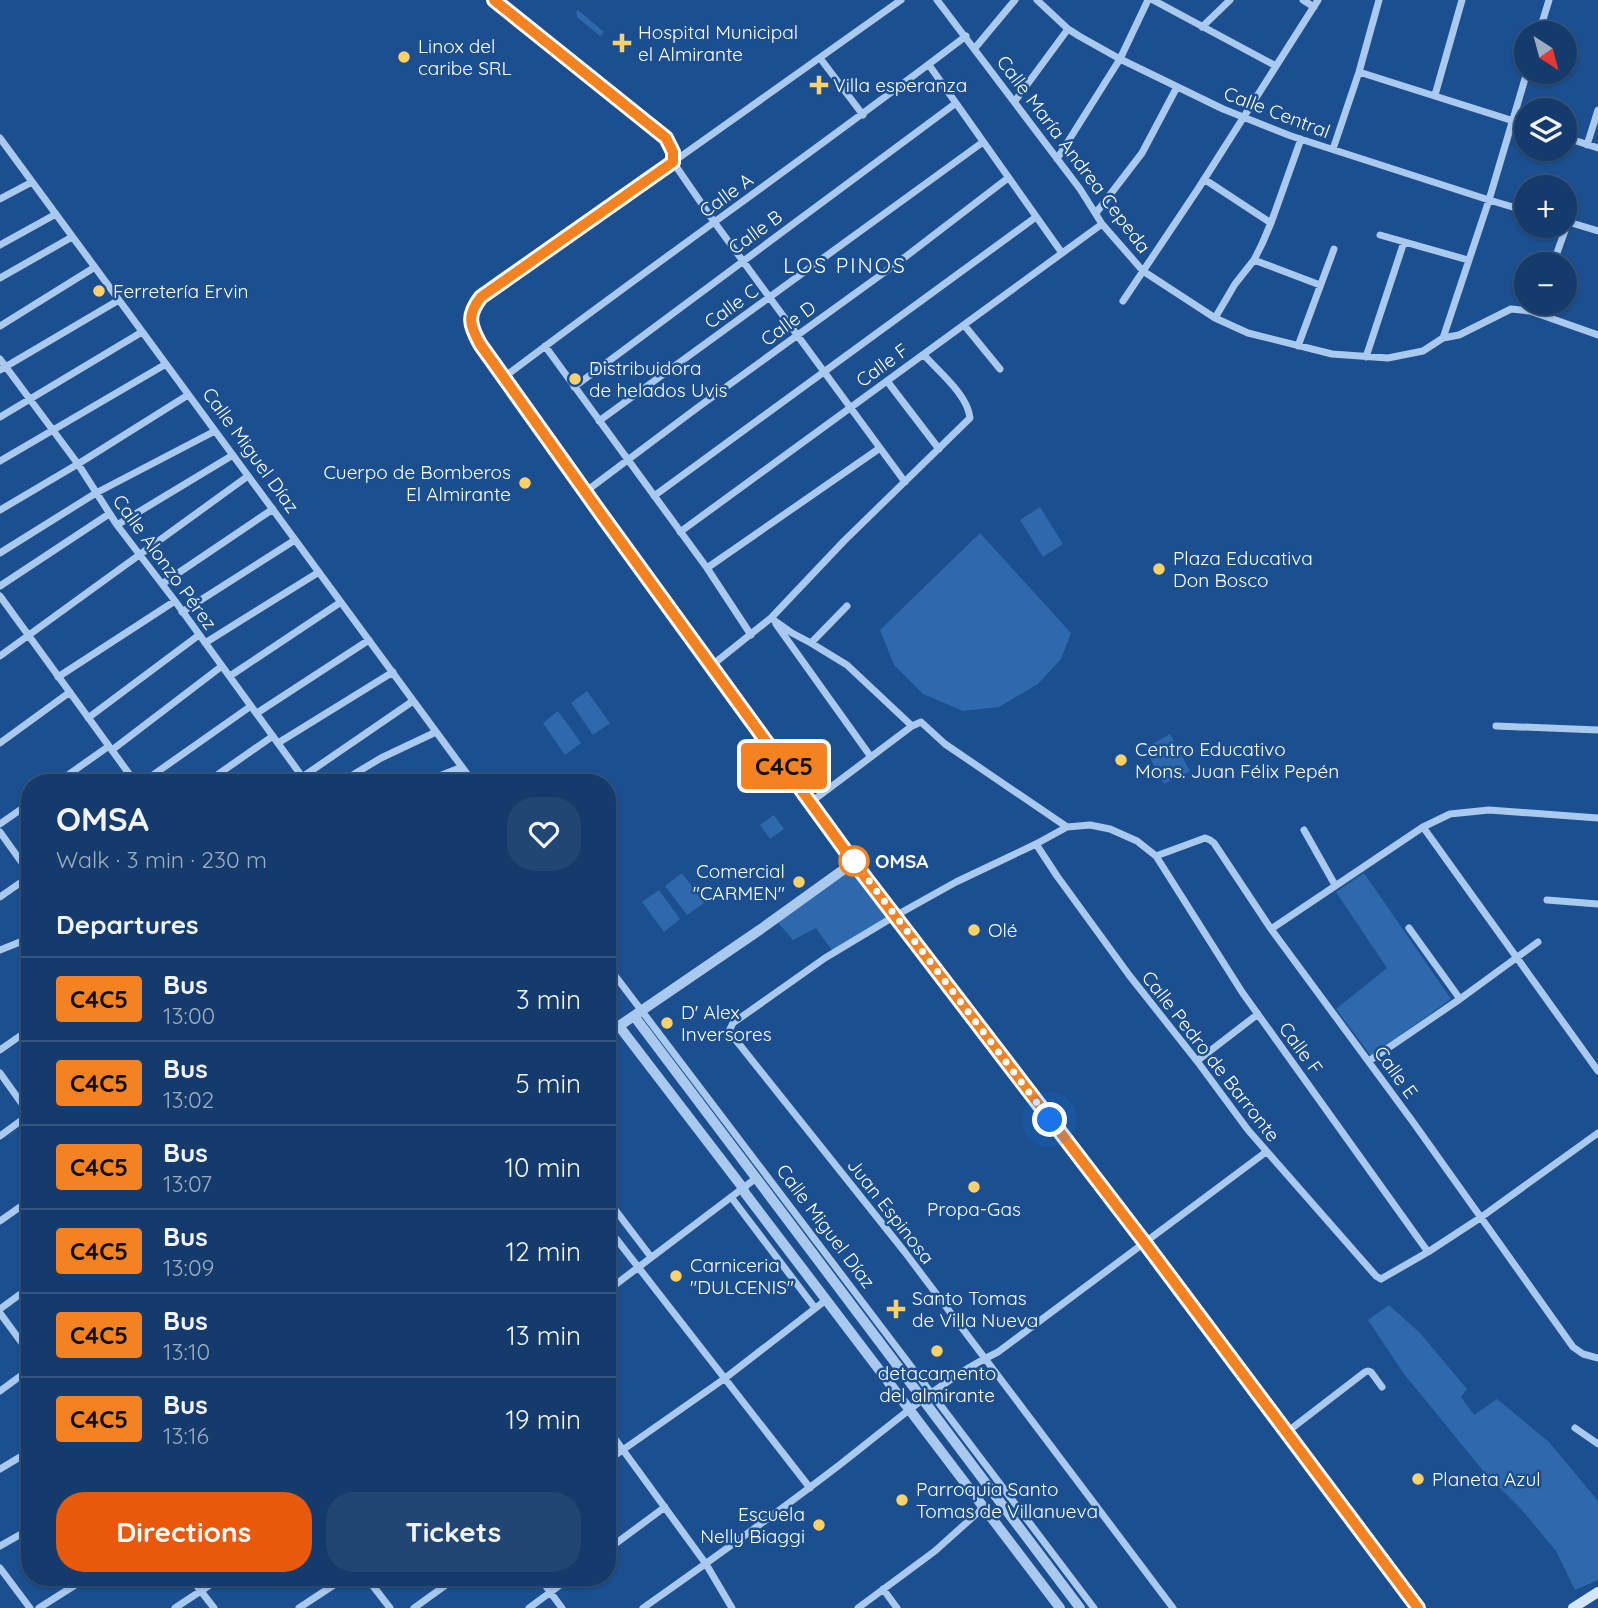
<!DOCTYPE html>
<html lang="en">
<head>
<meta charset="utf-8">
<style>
	:root { --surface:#143b6b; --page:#214673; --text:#f1f3f6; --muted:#9dadc1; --line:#33557e; --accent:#ea580c }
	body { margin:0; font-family:Quicksand,sans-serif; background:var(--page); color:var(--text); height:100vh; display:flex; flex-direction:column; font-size:26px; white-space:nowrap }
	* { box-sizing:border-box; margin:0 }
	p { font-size:23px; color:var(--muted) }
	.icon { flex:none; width:38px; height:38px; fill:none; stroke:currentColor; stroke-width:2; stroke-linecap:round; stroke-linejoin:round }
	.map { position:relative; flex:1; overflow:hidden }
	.panel { position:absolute; left:21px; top:774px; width:595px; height:812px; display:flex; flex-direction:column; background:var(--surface); border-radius:28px; box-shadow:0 2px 5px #0004,0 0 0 2px var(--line) }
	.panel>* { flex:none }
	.badge { padding:0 14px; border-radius:5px; font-size:24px; line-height:46px }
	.needle { width:46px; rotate:144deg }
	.fabs { position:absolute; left:1514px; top:21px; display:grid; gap:14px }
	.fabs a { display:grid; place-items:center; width:63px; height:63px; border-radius:50%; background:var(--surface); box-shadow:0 2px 5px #0004,0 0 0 2px var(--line); font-size:35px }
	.you { position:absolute; width:35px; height:35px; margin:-18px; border:5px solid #fff; border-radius:50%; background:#1a73e8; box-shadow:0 0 0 10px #1a73e833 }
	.map>.badge { position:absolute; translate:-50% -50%; box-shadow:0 0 0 4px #fff }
	h2 { padding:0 35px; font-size:26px; line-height:63px }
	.round { display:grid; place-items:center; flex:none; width:74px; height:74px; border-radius:28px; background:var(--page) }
	.summary { display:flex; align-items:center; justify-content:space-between; height:119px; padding:0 35px }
	h1 { font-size:33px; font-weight:700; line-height:52px }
	.action { display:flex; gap:14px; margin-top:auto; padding:14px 35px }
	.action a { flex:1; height:80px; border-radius:28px; background:var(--accent); color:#fff; font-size:28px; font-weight:700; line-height:80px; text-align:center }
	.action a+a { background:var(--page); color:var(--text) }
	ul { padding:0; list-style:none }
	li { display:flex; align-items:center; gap:21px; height:84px; padding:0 35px; border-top:2px solid var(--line) }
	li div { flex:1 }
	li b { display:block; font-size:26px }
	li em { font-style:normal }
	li .badge { min-width:77px; font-weight:700; text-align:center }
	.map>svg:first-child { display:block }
</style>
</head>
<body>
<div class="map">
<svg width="1598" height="1608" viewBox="0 0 1598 1608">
	<rect width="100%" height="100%" fill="#1b4f8f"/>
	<path fill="#2e69ad" d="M578,10L604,32L600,36L577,17L576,12Z
		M1040,507L1063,544L1043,557L1020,520Z
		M980,533L1071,633L1061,659L1038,684L999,707L963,711L923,694L894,665L880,630Z
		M587,691L610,723L593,735L571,703Z
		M558,711L581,743L565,755L543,723Z
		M1170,734L1190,771L1164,784L1145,748Z
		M774,815L784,829L770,839L760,825Z
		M854,862L895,916L834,953L816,928L793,940L775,919Z
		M682,873L704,903L687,915L665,886Z
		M1364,873L1451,999L1371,1056L1336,1009L1387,968L1336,892Z
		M659,890L680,919L664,932L642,902Z
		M1389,1305L1420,1333L1467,1389L1461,1397L1474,1415L1497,1399L1549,1442L1598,1501V1580L1575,1590L1556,1551L1522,1510L1485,1473L1404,1374L1368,1320Z"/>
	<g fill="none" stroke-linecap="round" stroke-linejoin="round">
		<path stroke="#a9c9ee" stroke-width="7" d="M901,0L673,162L715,223L905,482
			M937,0L1080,189L1102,224L1143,271L1215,318L1248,333L1332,354L1388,358L1423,351L1443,338L1459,335L1511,309L1530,311L1598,335
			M1037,0L1068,29L1079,36L1120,59L1223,109L1291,136L1489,200L1526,211
			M1153,0L1276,66
			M1303,0L1314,7
			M1202,27L1230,0
			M1539,33L1549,0
			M975,48L1015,0
			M820,58L863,115
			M929,65L1062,253
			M1359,72L1526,125
			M1435,95L1462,0
			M1015,101L1068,29
			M1564,137L1598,148
			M0,138L473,782
			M1587,145L1598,110
			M1333,149L1359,72L1379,0
			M1057,159L1120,59L1148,0
			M1204,179L1271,223
			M0,199L32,182
			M1096,213L1142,153L1177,87
			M1565,221L1598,231
			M1380,235L1468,260
			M0,245L56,214
			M1254,260L1320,285
			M1553,264L1568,222
			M0,278L72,237
			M1123,301L1198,189L1318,0
			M1215,318L1235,284L1254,260L1262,244L1271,223L1301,139
			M964,325L1000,369
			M0,326L95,267
			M1443,338L1489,200L1527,72
			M545,346L707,568L751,635
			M1298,346L1334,249
			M1366,357L1404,242
			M0,359L78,464L117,525L175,601L306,782
			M0,370L119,300
			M503,378C656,262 813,153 966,36
			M887,381L939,449
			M574,387L956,103
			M0,417L142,332
			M599,421L983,142
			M0,461L166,364
			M585,492L697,408L900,261L1008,178
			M654,496L1036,217
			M0,510L78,464L188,395
			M117,525L233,455
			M680,532L1102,224
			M0,553L96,493L215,431
			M707,568L880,448
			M162,584L273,509
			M0,586L109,514
			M0,596L135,782
			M182,612L295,540
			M771,618L792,633L811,643L847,665L912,726L921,722L945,744L1067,827
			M776,624L871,757
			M205,643L319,572
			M811,643L847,606
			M0,656L248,476
			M711,666L771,618L844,541L970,418C968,395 939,372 924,355
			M230,676L341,602
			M58,677L175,601
			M257,713L369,640
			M88,718L199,635
			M1496,726L1598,730
			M0,743L70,692
			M278,743L393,672
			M112,750L222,666
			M58,782L109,746
			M143,782L251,706
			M207,782L273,736
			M295,782L413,701
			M341,782L381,758L436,732
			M424,782L462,767
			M811,802L912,726
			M0,824L30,803
			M1423,827L1598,1071
			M1304,830L1335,885
			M0,832L30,874
			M1036,844L1057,876L1129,975L1197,1061L1248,1130L1376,1276L1381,1279L1428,1252L1480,1218L1598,1133
			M1156,856L1205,838L1210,840L1214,843L1271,929L1413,1122L1573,1347L1583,1354L1598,1358
			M0,897L30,876
			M1547,900L1598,904
			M1409,928L1460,999
			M1271,929L1423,827L1450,814L1489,810L1598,818
			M0,950L30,938
			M607,965L1094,1608
			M607,1034L619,1026
			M0,1050L30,1029
			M1197,1061L1258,1014
			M1369,1061L1460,999L1538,942
			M0,1073L30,1115
			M0,1136L30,1114
			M731,1197L815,1308
			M607,1199L651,1257
			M0,1221L30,1200
			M607,1227L810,1488
			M607,1291L755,1179
			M0,1309L30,1287
			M0,1313L30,1354
			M0,1391L30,1369
			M607,1428L706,1564L732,1608
			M1575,1428L1598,1444
			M1287,1432L1365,1372L1368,1371L1371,1372L1382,1387
			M607,1461L724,1379L826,1300
			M0,1469L30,1451
			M0,1546L30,1529
			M607,1550L665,1507
			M0,1568L30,1608
			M190,1577L214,1608
			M366,1577L390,1608
			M539,1577L562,1608
			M883,1589L897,1608
			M39,1608L88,1577
			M175,1608L222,1577
			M299,1608L346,1577
			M414,1608L457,1577
			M529,1608L571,1577
			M643,1608C710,1561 777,1513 842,1463C890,1426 943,1378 998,1352L1266,1152
			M858,1608L935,1551L984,1507
			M1173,1608L904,1251L735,1039L729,1031L733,1023L825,958L895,916L956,882L1036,844L1067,827L1090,825L1110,829L1137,841L1156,856L1242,992L1428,1252"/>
		<path stroke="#a9c9ee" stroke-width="10" d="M854,862L761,929L619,1026L743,1188L745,1193L1060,1608
			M634,1016L1080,1608"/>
		<path stroke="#d6e6fa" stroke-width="10" d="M494,0L666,138L673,152V162L481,297C467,315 469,324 480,344C692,649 917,946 1143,1241C1236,1362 1327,1486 1418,1608
			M1573,1608L1598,1592"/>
	</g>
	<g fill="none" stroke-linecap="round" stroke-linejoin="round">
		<defs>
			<path id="line" d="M494,0L666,138L673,152V162L481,297C467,315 469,324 480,344L601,514L855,864L1145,1243L1418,1608"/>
		</defs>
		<use href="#line" stroke="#fff" stroke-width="16"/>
		<use href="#line" stroke="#f58220" stroke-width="10"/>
		<path stroke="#fff" stroke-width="7" stroke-dasharray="0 12.6" d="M854,861L1050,1120"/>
	</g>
	<g fill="#ffd166" stroke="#1b4f8f" stroke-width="2.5">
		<path d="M618.5 32.5h7v7h7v7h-7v7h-7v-7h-7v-7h7z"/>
		<circle cx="404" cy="57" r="7"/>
		<path d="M815.5 74.5h7v7h7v7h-7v7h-7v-7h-7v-7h7z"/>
		<circle cx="99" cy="291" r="7"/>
		<circle cx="575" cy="379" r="7"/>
		<circle cx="525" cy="483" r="7"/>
		<circle cx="1159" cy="569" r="7"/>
		<circle cx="1121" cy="760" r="7"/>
		<circle cx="799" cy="882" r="7"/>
		<circle cx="974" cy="930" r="7"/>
		<circle cx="667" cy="1023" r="7"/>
		<circle cx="974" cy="1187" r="7"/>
		<circle cx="676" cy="1276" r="7"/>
		<path d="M892.5 1298.5h7v7h7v7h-7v7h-7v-7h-7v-7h7z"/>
		<circle cx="937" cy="1351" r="7"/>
		<circle cx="1418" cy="1479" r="7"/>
		<circle cx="902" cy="1500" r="7"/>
		<circle cx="819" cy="1525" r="7"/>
	</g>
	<circle fill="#fff" stroke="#f58220" stroke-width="3.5" cx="854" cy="861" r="14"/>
	<g text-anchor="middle" stroke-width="5" stroke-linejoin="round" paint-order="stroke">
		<g font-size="19" fill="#fff" stroke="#1b4f8f" text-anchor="start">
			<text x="638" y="39">Hospital Municipal<tspan x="638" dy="22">el Almirante</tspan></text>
			<text x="418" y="53">Linox del<tspan x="418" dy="22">caribe SRL</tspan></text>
			<text x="833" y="92">Villa esperanza</text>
			<text x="113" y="298">Ferretería Ervin</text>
			<text x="589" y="375">Distribuidora<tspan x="589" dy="22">de helados Uvis</tspan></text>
			<text x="511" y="479" text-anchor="end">Cuerpo de Bomberos<tspan x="511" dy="22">El Almirante</tspan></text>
			<text x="1173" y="565">Plaza Educativa<tspan x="1173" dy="22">Don Bosco</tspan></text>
			<text x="1135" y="756">Centro Educativo<tspan x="1135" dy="22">Mons. Juan Félix Pepén</tspan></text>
			<text x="785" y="878" text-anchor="end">Comercial<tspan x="785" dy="22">"CARMEN"</tspan></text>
			<text x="988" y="937">Olé</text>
			<text x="681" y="1019">D' Alex<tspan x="681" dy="22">Inversores</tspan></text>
			<text x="974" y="1216" text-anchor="middle">Propa-Gas</text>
			<text x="690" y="1272">Carniceria<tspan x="690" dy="22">"DULCENIS"</tspan></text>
			<text x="912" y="1305">Santo Tomas<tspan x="912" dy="22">de Villa Nueva</tspan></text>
			<text x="937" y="1380" text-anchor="middle">detacamento<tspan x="937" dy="22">del almirante</tspan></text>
			<text x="1432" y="1486">Planeta Azul</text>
			<text x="916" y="1496">Parroquia Santo<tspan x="916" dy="22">Tomas de Villanueva</tspan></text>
			<text x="805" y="1521" text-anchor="end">Escuela<tspan x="805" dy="22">Nelly Biaggi</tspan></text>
		</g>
		<g font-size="19" fill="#fff" stroke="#1b4f8f">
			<text transform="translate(1277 112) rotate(21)" y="7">Calle Central</text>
			<text transform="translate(1074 154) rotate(53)" y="7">Calle María Andrea Cepeda</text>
			<text transform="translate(726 195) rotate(-36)" y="7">Calle A</text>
			<text transform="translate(755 232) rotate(-36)" y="7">Calle B</text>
			<text transform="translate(731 306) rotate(-36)" y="7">Calle C</text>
			<text transform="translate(788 323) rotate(-36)" y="7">Calle D</text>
			<text transform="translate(882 365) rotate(-36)" y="7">Calle F</text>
			<text transform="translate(251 450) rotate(54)" y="7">Calle Miguel Díaz</text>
			<text transform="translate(165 562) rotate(54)" y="7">Calle Alonzo Pérez</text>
			<text transform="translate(1301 1048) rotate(54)" y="7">Calle F</text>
			<text transform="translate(1211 1056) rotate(52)" y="7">Calle Pedro de Barronte</text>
			<text transform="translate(1396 1072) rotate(54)" y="7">Calle E</text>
			<text transform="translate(891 1211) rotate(52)" y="7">Juan Espinosa</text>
			<text transform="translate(826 1226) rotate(53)" y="7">Calle Miguel Díaz</text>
		</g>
		<g font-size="19" font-weight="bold" fill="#fff" stroke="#1b4f8f" text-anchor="start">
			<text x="875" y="868">OMSA</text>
		</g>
		<g font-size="21" letter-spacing="2" fill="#fff" stroke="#1b4f8f">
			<text x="845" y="273">LOS PINOS</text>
		</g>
	</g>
</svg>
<div class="fabs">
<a><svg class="needle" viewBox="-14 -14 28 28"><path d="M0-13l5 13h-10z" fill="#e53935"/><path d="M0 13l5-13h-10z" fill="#9dadc1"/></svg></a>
<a><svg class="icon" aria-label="layers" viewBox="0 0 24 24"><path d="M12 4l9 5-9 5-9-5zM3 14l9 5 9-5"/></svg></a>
<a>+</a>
<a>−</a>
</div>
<div class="you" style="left:1050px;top:1120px"></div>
<b class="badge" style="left:784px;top:766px;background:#f58220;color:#111">C4C5</b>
<section class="panel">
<div class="summary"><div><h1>OMSA</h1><p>Walk · 3 min · 230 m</p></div><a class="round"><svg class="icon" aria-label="heart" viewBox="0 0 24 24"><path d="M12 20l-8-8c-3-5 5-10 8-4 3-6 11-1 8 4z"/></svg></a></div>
<h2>Departures</h2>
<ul>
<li><span class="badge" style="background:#f58220;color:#111">C4C5</span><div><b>Bus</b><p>13:00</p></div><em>3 min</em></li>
<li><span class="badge" style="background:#f58220;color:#111">C4C5</span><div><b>Bus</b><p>13:02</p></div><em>5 min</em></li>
<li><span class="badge" style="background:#f58220;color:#111">C4C5</span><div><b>Bus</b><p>13:07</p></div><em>10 min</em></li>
<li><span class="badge" style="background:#f58220;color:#111">C4C5</span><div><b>Bus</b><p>13:09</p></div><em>12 min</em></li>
<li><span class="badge" style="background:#f58220;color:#111">C4C5</span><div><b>Bus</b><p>13:10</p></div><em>13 min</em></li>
<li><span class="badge" style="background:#f58220;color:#111">C4C5</span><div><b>Bus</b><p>13:16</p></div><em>19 min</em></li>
</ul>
<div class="action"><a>Directions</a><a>Tickets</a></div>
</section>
</div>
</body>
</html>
